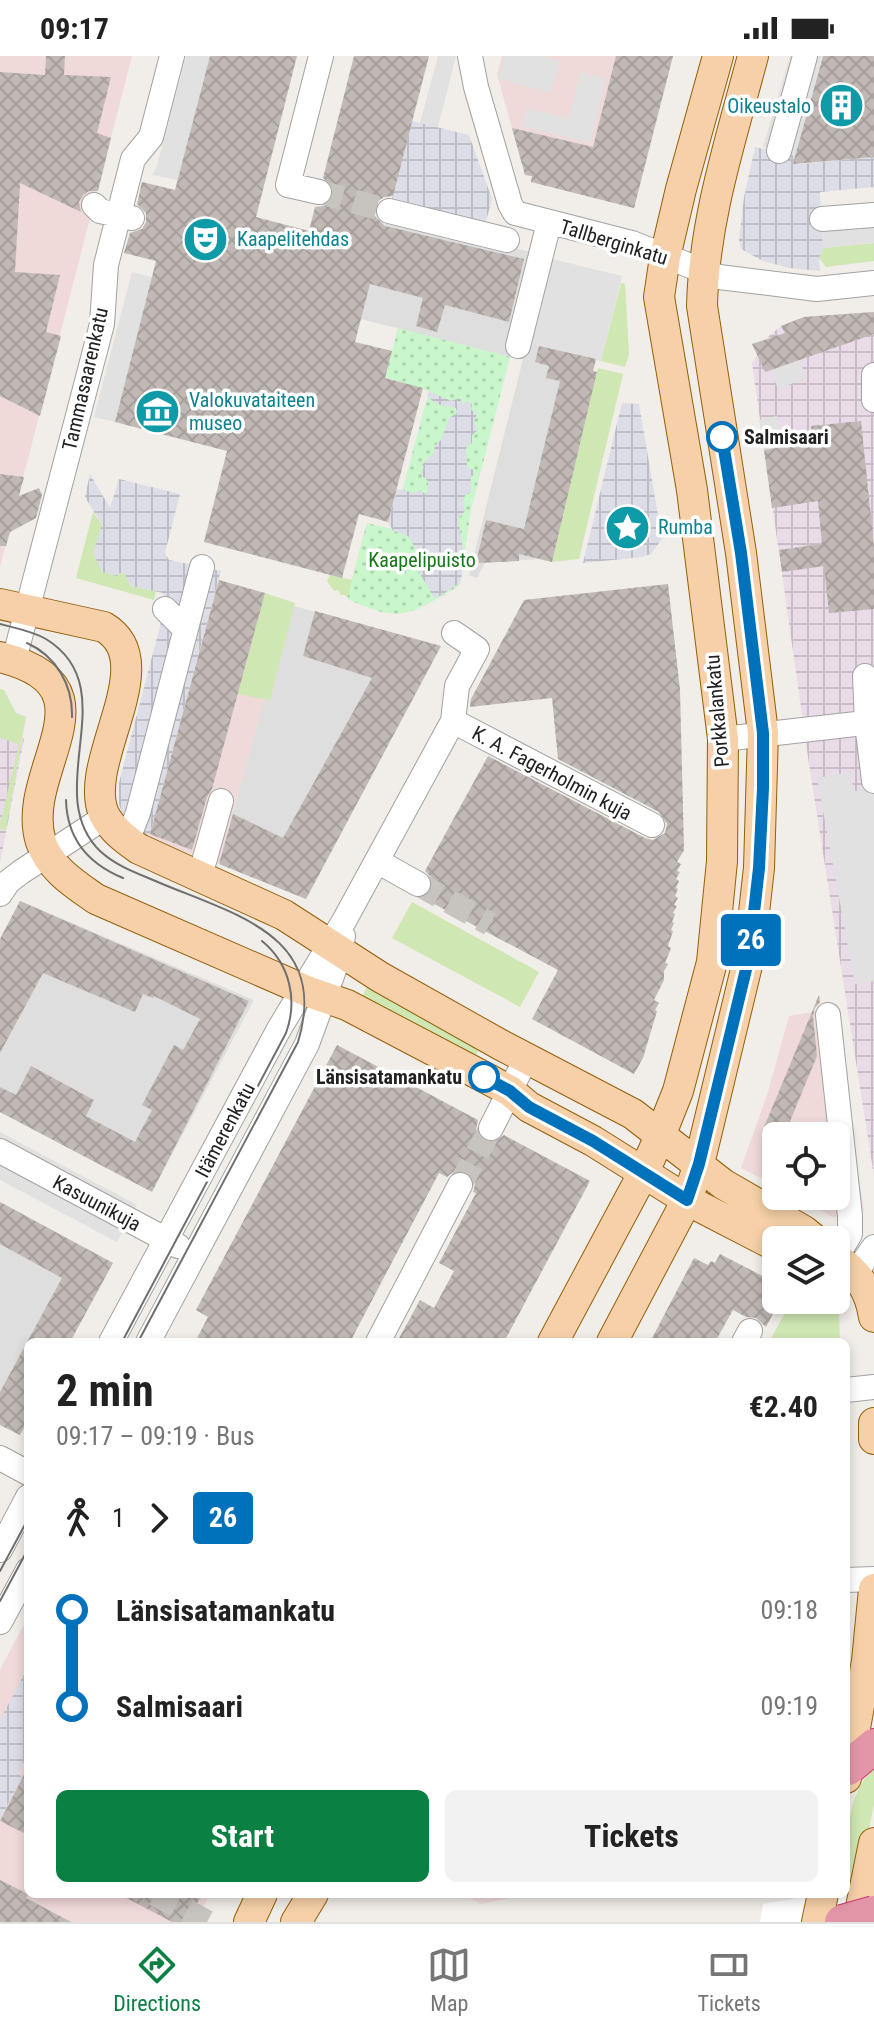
<!DOCTYPE html>
<html lang="en">
<head>
<meta charset="utf-8">
<style>
	:root { --surface:#fff; --page:#f2f2f2; --text:#222; --muted:#767676; --line:#e0e0e0; --accent:#0b8043 }
	body { margin:0; font-family:"Roboto Condensed",sans-serif; background:var(--page); color:var(--text); height:100vh; display:flex; flex-direction:column; font-size:30px; white-space:nowrap }
	* { box-sizing:border-box; margin:0 }
	p { font-size:26px; color:var(--muted) }
	.icon { flex:none; width:44px; height:44px; fill:none; stroke:currentColor; stroke-width:2; stroke-linecap:round; stroke-linejoin:round }
	.map { position:relative; flex:1; overflow:hidden }
	.panel { position:absolute; left:24px; top:1282px; width:826px; height:560px; display:flex; flex-direction:column; background:var(--surface); border-radius:12px; box-shadow:0 4px 12px #0003 }
	.panel>* { flex:none }
	.badge { padding:0 16px; border-radius:6px; font-size:28px; line-height:52px }
	.fabs { position:absolute; left:762px; top:1066px; display:grid; gap:16px }
	.fabs a { display:grid; place-items:center; width:88px; height:88px; border-radius:12px; background:var(--surface); box-shadow:0 4px 12px #0003; font-size:40px }
	.map>.badge { position:absolute; translate:-50% -50%; box-shadow:0 0 0 4px #fff }
	.legs { display:flex; align-items:center; gap:12px; height:88px; padding:0 32px; font-size:26px }
	.legs p { margin-inline-start:auto }
	.overview { display:flex; align-items:center; justify-content:space-between; height:136px; padding:0 32px }
	h1 { font-size:44px; font-weight:700; line-height:60px }
	.button { display:flex; gap:16px; margin-top:auto; padding:16px 32px }
	.button a { flex:1; height:92px; border-radius:12px; background:var(--accent); color:#fff; font-size:32px; font-weight:700; line-height:92px; text-align:center }
	.button a+a { background:var(--page); color:var(--text) }
	ul { padding:0 32px; list-style:none }
	li { display:flex; align-items:center; gap:28px; height:96px; font-size:30px }
	li i { display:grid; place-items:center; width:12px; height:100%; margin:0 10px; background:currentColor }
	li i::after { content:''; width:20px; height:20px; margin:-10px; border:6px solid; border-radius:50%; background:var(--surface) }
	li p { margin-inline-start:auto }
	li:first-child i { background:linear-gradient(#0000 50%,currentColor 0) }
	li:last-child i { background:linear-gradient(currentColor 50%,#0000 0) }
	.status { display:flex; justify-content:space-between; align-items:center; height:56px; padding:0 40px; background:var(--surface); direction:ltr }
	.status svg { height:22px; fill:currentColor }
	.dock { display:flex; justify-content:space-around; align-items:center; height:112px; border-top:2px solid var(--line); background:var(--surface); font-size:22px; color:var(--muted) }
	.dock a { display:grid; justify-items:center; gap:4px }
	.dock .active { color:var(--accent) }
	.map>svg:first-child { display:block }
</style>
</head>
<body>
<div class="status"><b>09:17</b><svg viewBox="0 0 49 12"><path d="M0 12V9h3v3zM5 12V6h3v6zM10 12V3h3v9zM15 12V0h3v12zM26 1h20v11H26zM47 4h2v5h-2z"/></svg></div>
<div class="map">
<svg width="874" height="1866" viewBox="0 0 874 1866">
	<defs>
		<pattern id="industrial-grid" width="8" height="8" patternUnits="userSpaceOnUse" patternTransform="scale(2)"><rect width="8" height="8" fill="#e9dbe7"/><path d="M0 4h8M4 0v8" fill="none" stroke="#c8bcc6"/></pattern>
		<pattern id="park-dots" width="8" height="8" patternUnits="userSpaceOnUse" patternTransform="scale(2)"><rect width="8" height="8" fill="#c9f6cb"/><path d="M2 2h.1M6 6h.1" fill="none" stroke="#acd3ae" stroke-width="1.8" stroke-linecap="round"/></pattern>
		<pattern id="plaza-grid" width="8" height="8" patternUnits="userSpaceOnUse" patternTransform="scale(2)"><rect width="8" height="8" fill="#dcdde6"/><path d="M0 4h8M4 0v8" fill="none" stroke="#bcbdc5"/></pattern>
		<pattern id="building-cross-hatch" width="8" height="8" patternUnits="userSpaceOnUse" patternTransform="scale(2)"><rect width="8" height="8" fill="#c1b9b5"/><path d="M0 0l8 8M0 8l8-8" fill="none" stroke="#a69f9b"/></pattern>
	</defs>
	<rect width="100%" height="100%" fill="#f1ede8"/>
	<path fill="#dfdede" d="M387,160L535,197L510,301L361,263Z
		M527,287L596,303L593,315L597,316L552,506L539,503L485,507L477,522L469,519Z
		M290,549L441,590L306,843L219,808Z
		M20,845L254,944L152,1136L0,1056V883Z
		M0,1146L113,1207L70,1286H28V1364L20,1379L0,1369Z"/>
	<path fill="#f0d9d9" d="M0,0H132L0,511Z
		M502,0H673L634,152L531,126L532,120L525,119L497,18Z
		M217,529L290,549L219,808L150,783Z
		M832,953L864,1155L833,1161L794,1140H836V1080H776V1130L741,1112L768,1036L789,960Z
		M28,1561V1838H210L195,1866H0V1614Z
		M462,1838H530L481,1848Z"/>
	<path fill="url(#industrial-grid)" d="M874,256V1120L809,708L752,307L769,280L781,270L804,261Z
		M0,659L24,683L0,807Z"/>
	<path fill="#cfe7b2" d="M874,187V205L826,211L819,202L823,192Z
		M621,227L625,228L629,298L625,311L601,305Z
		M598,312L623,318L579,503L552,506Z
		M93,456L102,469L94,497L118,517L125,518L131,530L156,535L154,544L76,522Z
		M367,467L352,544L345,539H341L338,534L334,535L327,525L330,519L352,524Z
		M265,537L295,547L270,644L238,638Z
		M0,633L4,634L16,657L26,661L6,774H1L0,768L19,688L0,682Z
		M412,846L539,916L520,951L392,882Z
		M367,931L479,992L475,1002L361,942Z
		M792,1244H815L839,1257L840,1286H769Z
		M874,1711V1748L858,1828L846,1830C846,1789 844,1742 874,1711Z"/>
	<path fill="url(#park-dots)" d="M398,272L510,301L471,454L460,527L458,531C407,559 403,568 347,543L367,467L392,473L429,335L385,321Z"/>
	<path fill="#e1e1e1" d="M186,0H210L178,124L152,119L157,110Z
		M438,0H456L438,71L420,67Z
		M505,0H541L560,5L551,37L499,23Z
		M790,0H822L796,100L763,91Z
		M580,16L606,23L590,87L521,70L526,52L569,62Z
		M874,159V187L823,192L822,163Z
		M548,202L622,220L601,305L527,287Z
		M132,216L152,221L115,366L94,361Z
		M800,304L806,322L778,333L771,314Z
		M777,360L783,391L764,394L759,364Z
		M850,716L854,735L874,733V925L855,928L817,722Z
		M0,1076L137,1149L117,1186L0,1124Z"/>
	<path fill="url(#plaza-grid)" d="M412,65L469,79L492,143L479,191L386,166Z
		M755,91L796,100L800,108L874,101V131L820,136L823,192L819,202L820,215L789,212L763,205L741,193L739,184L744,141Z
		M429,335L451,345L460,342L463,348L468,345L472,348L471,354L477,357L474,367L478,374L472,379V387L466,392L467,411L473,414L474,419L471,420V437H466L463,445L465,455L458,463L465,505L460,527L435,543L414,508L417,495L408,480L393,475L388,466L397,433L415,437L420,434L425,438L428,435V425L420,418L424,411L422,409L434,396L435,389L441,384L449,362L457,357L456,352L436,348L427,340Z
		M622,347L639,348L662,483L651,498L642,501L583,507Z
		M90,418L110,452L119,423L180,438L165,497L169,504L221,515L147,789L124,762L119,748V727L166,547L163,537L131,530L125,518L119,517L117,520L102,516L93,497L102,469L85,441Z
		M28,1611V1698L18,1718L22,1721L0,1763V1664Z"/>
	<path fill="#fff" d="M874,1826V1866H760L763,1848L821,1838H846V1833Z"/>
	<path fill="url(#building-cross-hatch)" d="M46,0H65L64,19L111,21L97,77L111,82L98,135H89L83,139L79,146L81,156L20,127L15,216L60,219L46,276L61,280L40,360L0,340V16L45,19Z
		M210,0H297L256,161L309,175L315,151L324,150L333,140V131L323,122L354,0H429L393,140L384,141L378,145L374,152L375,160L385,170L524,203L509,266L445,249L437,276L416,270L423,242L370,228L355,286L392,295L385,322L423,332L388,466L359,458L342,522L204,486L227,395L115,366L156,205L124,197L130,177L142,173L146,166V157L137,148L142,126L175,134Z
		M616,0H673L634,152L531,126L532,120L525,119L512,72L593,91Z
		M823,0H874V101L793,108Z
		M874,256V278L765,316L752,288L785,277L781,270L804,261Z
		M539,290L596,303L593,315L597,316L552,506L519,498V505L476,507L486,464L524,473L560,325L546,322L549,310L535,306Z
		M861,365L874,491V553L829,557L824,510L782,516L779,494L822,488L818,445L772,452L764,394L813,387L811,370Z
		M0,418L24,421L19,440L39,432L42,439L36,462L10,476L6,490H0Z
		M219,524L265,537L212,733L207,741L192,794L150,778Z
		M668,528L680,634L684,794L677,806L681,808L677,815L680,816L676,823L679,825L676,832L678,833L675,840L678,842L674,849L677,850L673,857L675,858L672,866L674,867L671,874L673,875L668,890L671,892L665,907L668,908L664,915V924L654,944L659,947L655,954L657,955L643,1002L634,1018L532,963L558,914L423,842L431,836L433,829L431,821L425,815L488,700L645,782L653,784L665,777L667,768L659,756L558,703L552,642L470,651L471,643L524,544Z
		M315,555L441,590L306,843L219,808L233,758L283,782L372,622L303,600Z
		M20,845L249,945L152,1136L0,1056V1031L16,1039L31,1010L94,1044L86,1060L135,1086L152,1054L142,1049L174,989L183,994L200,963L154,940L153,942L143,938L135,956L43,917L0,997V883Z
		M819,939L820,946L815,952L813,960L817,1000L784,1080H772L762,1076Z
		M337,989L478,1064L476,1074L484,1085L493,1087L504,1079L590,1125L504,1286H397L420,1244L434,1252L454,1215L439,1207L476,1137L473,1136L475,1128L472,1120L460,1114L453,1116L447,1121L439,1117L350,1286H195L208,1261L196,1254Z
		M0,1146L113,1207L70,1286H28V1364L20,1379L0,1369V1336L62,1222L0,1188Z
		M720,1198L776,1227V1252L766,1271L756,1262L746,1261L733,1254L715,1286H650L694,1202L708,1209L711,1205L715,1207Z
		M28,1711V1779L0,1765Z
		M0,1824L28,1838L26,1842L71,1866H0Z
		M119,1838H202L187,1866H172Z"/>
	<g fill="none" stroke-linecap="round" stroke-linejoin="round">
		<path stroke="#c7c4c0" stroke-width="24" stroke-dasharray="24 12" stroke-linecap="butt" d="M319,136L389,155
			M418,828L490,868
			M460,1129L491,1072
			M155,1838L207,1866"/>
		<defs>
			<path id="minor" d="M470,0L476,31L510,148L515,157L632,187L719,221L817,233L874,227
				M779,95L805,0
				M319,136L288,129L321,0
				M94,149L100,155L132,162
				M389,155L507,184
				M822,163L874,159
				M518,290L549,167
				M874,319V344
				M165,553L185,573
				M14,604L102,268L106,209L133,103L151,81L172,0
				M865,620L867,667L874,725
				M453,665L652,769
				M723,683L874,666
				M131,775L138,757L202,511
				M377,805L418,828
				M200,820L221,745
				M0,838L8,826L21,816L105,761
				M828,959L850,1160V1178L836,1202
				M491,1072L526,1003
				M0,1095L178,1190
				M856,1216L874,1191
				M111,1286L279,973L344,865L453,665L457,630L477,593L454,577
				M148,1286L307,988L341,895L343,880
				M378,1286L460,1129
				M744,1286L750,1275
				M846,1334L874,1331
				M0,1402L28,1417
				M0,1494L28,1441
				M846,1524L874,1523
				M0,1566L28,1514"/>
			<path id="major" d="M0,548L104,571C164,607 81,705 104,758C111,773 126,784 139,793L284,859L380,921L501,989L633,1058L723,1128L804,1175L815,1184
				M0,601C122,631 18,714 41,786C49,812 76,829 96,843L309,936L347,949L484,1021L510,1035L529,1051L593,1085L687,1144L776,1190
				M836,1202C858,1217 870,1234 874,1261
				M553,1286L644,1116L660,1080L678,1035L712,906L722,805L723,683L692,434L659,241L665,201L681,133L718,0
				M612,1286L687,1144L699,1108L749,901L759,812L763,677L741,497L702,250C704,164 731,83 753,0
				M874,1367V1383
				M846,1722L867,1605L874,1533
				M249,1866L262,1838
				M296,1866L313,1838
				M817,1866L823,1838
				M858,1866L874,1787"/>
			<path id="highway" d="M848,1712L874,1690"/>
		</defs>
		<use href="#minor" stroke="#a2a2a2" stroke-width="26"/>
		<use href="#major" stroke="#935f0a" stroke-width="32"/>
		<use href="#highway" stroke="#d03471" stroke-width="36"/>
		<use href="#minor" stroke="#fff" stroke-width="24"/>
		<use href="#major" stroke="#f6d0a8" stroke-width="30"/>
		<use href="#highway" stroke="#e296a8" stroke-width="34"/>
		<path stroke="#6f6f6f" stroke-width="2" d="M0,568C15,572 32,575 46,583C127,633 39,735 100,795C115,809 134,816 153,824C231,858 331,877 298,986L138,1286
			M27,587C56,600 73,629 72,661
			M66,744C67,783 89,808 123,822
			M122,1286L286,977C298,944 290,908 262,885
			M0,1515L28,1463
			M0,1545L28,1493"/>
		<defs>
			<path id="highway-bridge" d="M842,1866L874,1857"/>
		</defs>
		<use href="#highway-bridge" stroke="#d03471" stroke-width="36" stroke-linecap="butt"/>
		<use href="#highway-bridge" stroke="#e296a8" stroke-width="34"/>
	</g>
	<g fill="none" stroke-linecap="round" stroke-linejoin="round">
		<defs>
			<path id="line-1" d="M484,1021L510,1035L529,1051L593,1085L687,1144L699,1108L749,901L759,812L763,732V677L741,497L722,381"/>
		</defs>
		<use href="#line-1" stroke="#fff" stroke-width="18"/>
		<use href="#line-1" stroke="#0072bc" stroke-width="12"/>
	</g>
	<defs>
		<symbol id="building-disc" viewBox="-11 -11 22 22"><circle r="9.5" fill="#0f9aa8" stroke="#fff"/><path d="M-4-6H4V6H1V3H-1V6H-4ZM-2.5-4.3h1.7v1.8h-1.7ZM.8-4.3h1.7v1.8H.8ZM-2.5-1h1.7V.8h-1.7ZM.8-1h1.7V.8H.8Z" fill="#fff"/></symbol>
		<symbol id="theatre-disc" viewBox="-11 -11 22 22"><circle r="9.5" fill="#0f9aa8" stroke="#fff"/><path d="M-5-5.5Q0-4 5-5.5V0Q5 5 0 6Q-5 5-5 0ZM-3.3-2.5H-1v1.5H-3.3ZM1-2.5H3.3v1.5H1ZM-2.8 1Q0 5.5 2.8 1Z" fill="#fff"/></symbol>
		<symbol id="museum-disc" viewBox="-11 -11 22 22"><circle r="9.5" fill="#0f9aa8" stroke="#fff"/><path d="M0-6L6-3V-2H-6V-3ZM-5-1h2V3h-2ZM-1-1h2V3h-2ZM3-1h2V3H3ZM-6 4H6V6H-6Z" fill="#fff"/></symbol>
		<symbol id="sight-disc" viewBox="-11 -11 22 22"><circle r="9.5" fill="#0f9aa8" stroke="#fff"/><path d="M0-6L1.8-2.2L6-1.7L2.9 1.2L3.7 5.4L0 3.3L-3.7 5.4L-2.9 1.2L-6-1.7L-1.8-2.2Z" fill="#fff"/></symbol>
	</defs>
	<g fill-rule="evenodd">
		<use href="#building-disc" x="816" y="24" width="51" height="51"/>
		<use href="#theatre-disc" x="180" y="158" width="51" height="51"/>
		<use href="#museum-disc" x="132" y="330" width="51" height="51"/>
		<use href="#sight-disc" x="602" y="446" width="51" height="51"/>
	</g>
	<g fill="#fff" stroke="#0072bc" stroke-width="4">
		<circle cx="722" cy="381" r="14"/>
		<circle cx="484" cy="1021" r="14"/>
	</g>
	<g text-anchor="middle" stroke-width="7" stroke-linejoin="round" paint-order="stroke">
		<g font-size="20" fill="#0d838f" stroke="#fff" text-anchor="start">
			<text x="811" y="57" text-anchor="end">Oikeustalo</text>
			<text x="237" y="190">Kaapelitehdas</text>
			<text x="189" y="351">Valokuvataiteen<tspan x="189" dy="23">museo</tspan></text>
			<text x="658" y="478">Rumba</text>
		</g>
		<g font-size="20" fill="#212121" stroke="#fff">
			<text transform="translate(614 186) rotate(17)" y="7">Tallberginkatu</text>
			<text transform="translate(85 323) rotate(-77)" y="7">Tammasaarenkatu</text>
			<text transform="translate(717 655) rotate(-95)" y="7">Porkkalankatu</text>
			<text transform="translate(552 717) rotate(28)" y="7">K. A. Fagerholmin kuja</text>
			<text transform="translate(225 1074) rotate(-62)" y="7">Itämerenkatu</text>
			<text transform="translate(97 1147) rotate(28)" y="7">Kasuunikuja</text>
		</g>
		<g font-size="20" font-weight="bold" fill="#212121" stroke="#fff" text-anchor="start">
			<text x="744" y="388">Salmisaari</text>
			<text x="462" y="1028" text-anchor="end">Länsisatamankatu</text>
		</g>
		<g font-size="20" fill="#147a17" stroke="#fff">
			<text x="422" y="511">Kaapelipuisto</text>
		</g>
	</g>
</svg>
<div class="fabs">
<a><svg class="icon" aria-label="locate" viewBox="0 0 24 24"><circle cx="12" cy="12" r="6"/><path d="M12 2v4M12 18v4M2 12h4M18 12h4"/></svg></a>
<a><svg class="icon" aria-label="layers" viewBox="0 0 24 24"><path d="M12 4l9 5-9 5-9-5zM3 14l9 5 9-5"/></svg></a>
</div>
<b class="badge" style="left:751px;top:884px;background:#0072bc;color:#fff">26</b>
<section class="panel">
<div class="overview"><div><h1>2 min</h1><p>09:17 – 09:19 · Bus</p></div><b>€2.40</b></div>
<div class="legs"><svg class="icon" aria-label="walk" viewBox="0 0 24 24"><circle cx="13" cy="4" r="2"/><path d="M13 8l-2 6 4 7M11 14l-3 7M7 12l3-4h3l4 4"/></svg>1<svg class="icon" aria-label="forward" viewBox="0 0 24 24"><path d="M9 5l7 7-7 7"/></svg><b class="badge" style="background:#0072bc;color:#fff">26</b></div>
<ul>
<li><i style="color:#0072bc"></i><b>Länsisatamankatu</b><p>09:18</p></li>
<li><i style="color:#0072bc"></i><b>Salmisaari</b><p>09:19</p></li>
</ul>
<div class="button"><a>Start</a><a>Tickets</a></div>
</section>
</div>
<nav class="dock">
<a class="active"><svg class="icon" aria-label="directions" viewBox="0 0 24 24"><path d="M12 3l9 9-9 9-9-9zM9 14v-3h6M13 9l2 2-2 2"/></svg>Directions</a>
<a><svg class="icon" aria-label="map" viewBox="0 0 24 24"><path d="M3 6l6-2 6 2 6-2v14l-6 2-6-2-6 2zM9 4v14M15 6v14"/></svg>Map</a>
<a><svg class="icon" aria-label="tickets" viewBox="0 0 24 24"><path d="M3 7h18v10H3zM15 7v10"/></svg>Tickets</a>
</nav>
</body>
</html>
